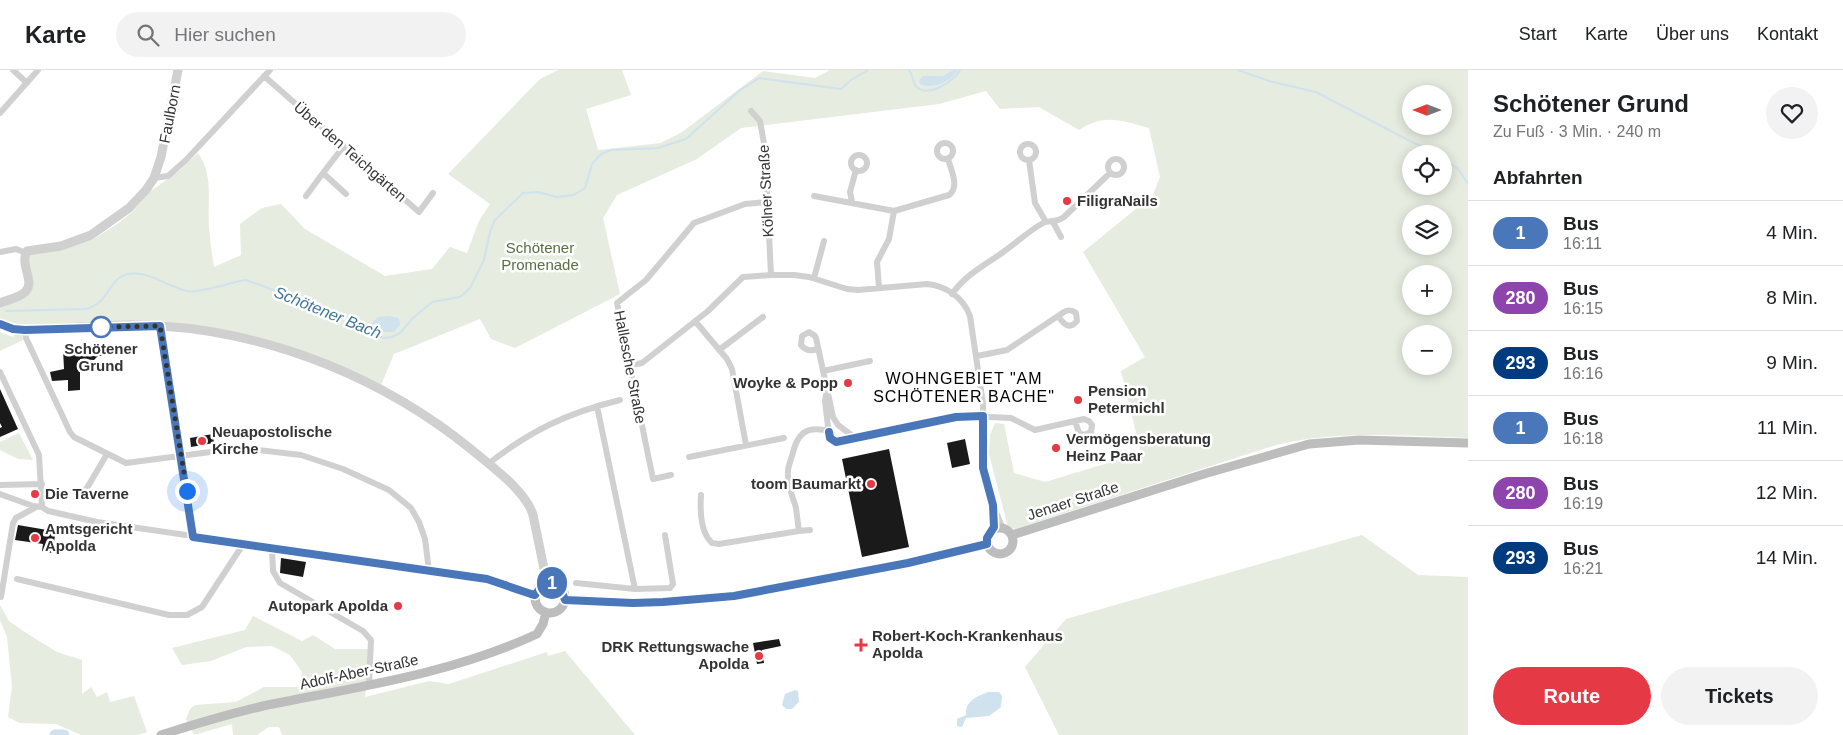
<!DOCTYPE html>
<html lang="de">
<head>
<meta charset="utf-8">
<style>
	:root { --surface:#fff; --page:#f2f2f2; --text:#202124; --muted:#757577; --line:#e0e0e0; --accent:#e63946 }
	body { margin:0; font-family:Arial,sans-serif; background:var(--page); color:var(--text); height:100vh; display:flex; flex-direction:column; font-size:19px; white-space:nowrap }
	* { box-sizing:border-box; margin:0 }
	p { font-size:16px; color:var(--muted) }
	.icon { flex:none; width:28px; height:28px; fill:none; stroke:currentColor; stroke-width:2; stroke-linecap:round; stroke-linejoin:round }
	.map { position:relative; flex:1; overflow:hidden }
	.sheet { display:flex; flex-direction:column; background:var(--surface); width:375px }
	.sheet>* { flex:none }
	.badge { padding:0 10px; border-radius:16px; font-size:18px; line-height:32px }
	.needle { width:32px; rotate:270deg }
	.fabs { position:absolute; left:1402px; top:15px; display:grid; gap:10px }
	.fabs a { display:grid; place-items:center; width:50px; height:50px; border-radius:50%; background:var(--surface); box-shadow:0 2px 12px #0003; font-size:25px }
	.you { position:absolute; width:25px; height:25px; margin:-12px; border:4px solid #fff; border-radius:50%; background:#1a73e8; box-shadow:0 0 0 8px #1a73e833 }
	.map>.badge { position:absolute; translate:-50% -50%; box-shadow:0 0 0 2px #fff }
	h2 { padding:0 25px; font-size:19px; line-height:45px }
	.round { display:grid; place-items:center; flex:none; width:52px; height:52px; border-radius:26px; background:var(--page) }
	.headline { display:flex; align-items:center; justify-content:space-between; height:85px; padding:0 25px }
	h1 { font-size:24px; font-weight:600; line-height:38px }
	.button { display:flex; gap:10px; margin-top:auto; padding:10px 25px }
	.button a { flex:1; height:58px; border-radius:30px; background:var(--accent); color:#fff; font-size:20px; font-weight:600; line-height:58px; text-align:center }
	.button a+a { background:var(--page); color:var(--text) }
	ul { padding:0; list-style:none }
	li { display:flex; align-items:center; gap:15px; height:65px; padding:0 25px; border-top:1px solid var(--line) }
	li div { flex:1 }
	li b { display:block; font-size:19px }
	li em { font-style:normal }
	li .badge { min-width:55px; font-weight:700; text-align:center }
	header { display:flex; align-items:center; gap:30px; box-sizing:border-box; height:70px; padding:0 25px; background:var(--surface); border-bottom:1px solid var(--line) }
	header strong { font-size:24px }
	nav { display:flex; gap:28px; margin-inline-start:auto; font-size:18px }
	.search { width:350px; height:45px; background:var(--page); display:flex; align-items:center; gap:12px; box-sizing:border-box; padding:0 18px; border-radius:28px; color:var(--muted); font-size:19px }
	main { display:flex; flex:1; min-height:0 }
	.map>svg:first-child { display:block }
</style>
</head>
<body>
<header>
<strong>Karte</strong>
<div class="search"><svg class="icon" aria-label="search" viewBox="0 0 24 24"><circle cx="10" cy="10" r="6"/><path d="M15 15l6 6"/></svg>Hier suchen</div>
<nav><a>Start</a><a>Karte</a><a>Über uns</a><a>Kontakt</a></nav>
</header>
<main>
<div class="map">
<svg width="1468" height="665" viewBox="0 0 1468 665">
	<rect width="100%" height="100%" fill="#fff"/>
	<path fill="#e6ecdf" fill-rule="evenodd" d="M558,0H622L631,25L586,39L598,80L661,73L682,62L763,1L815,8L830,0H1468V368C1402,366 1341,360 1276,375L1015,459L1008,457L989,384L990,365L995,353L1004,354L1014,403L1045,412L1141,383L1121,301L1145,287L1083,182L1153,125L1160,107L1149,58C1122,51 1105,43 1079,60L1039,37L1000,39L986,21L939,34L741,58L697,89L617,125L603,148L620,224L515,278L491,269L480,249L394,284L381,315L322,290L213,259L159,251L25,256L0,250V237L27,225L28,185L94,169L120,152L132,142L151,121L180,100L198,83C214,105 207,132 209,158C210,171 212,184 214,197L241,185L240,154L262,138L281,134L305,159L385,206L432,199L450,177L467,183L479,151L490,134L448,104L540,9ZM1411,24H1444V56H1411ZM1411,84H1444V116H1411ZM1411,144H1444V176H1411ZM1411,204H1444V236H1411ZM1411,264H1444V296H1411Z
		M0,262L13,267L15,263L22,264L23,270L0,281Z
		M19,363L33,390L18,389L0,380V372Z
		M1362,465L1418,505L1468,507V665H1059L1025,597L1066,549Z
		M0,535L9,551L23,561L57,582L82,590V624L91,617L97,627L107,622L110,632L134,626L147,662L138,665H81L56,654L20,653L8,647L12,616L7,567L0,550Z
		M253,546L302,571L313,565L335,579H373L365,627L429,611L449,614L547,582L548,586L565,581L635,665H282L279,657H269L257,665H233L232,654L194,665L186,649L190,639L195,635L236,632L264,617H299L302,602L290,585L272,576L246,577L211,591L182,595L172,578L245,560Z"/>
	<path fill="#cfe2ee" d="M954,0H958C951,11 933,20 920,14L919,10L923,6H943Z
		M389,246L399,248L400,255L394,262H379L372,257V253L378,247Z
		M795,620L798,621L799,632L792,639H786L782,635L785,624Z
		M988,622H999L1002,626L1001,637L989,646L966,648L962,657L957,656V649L966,645C965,631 976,627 988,622Z"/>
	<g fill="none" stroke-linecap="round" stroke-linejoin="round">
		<path stroke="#cfe2ee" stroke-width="2" d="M909,0C913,4 912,10 915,15C926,30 955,11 960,0
			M1238,0L1269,11L1316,22L1410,71L1438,84
			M1444,89L1459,100L1468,114
			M6,241L86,239C111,232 106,210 128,204C148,200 168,217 187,221C198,224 231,212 246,210L350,248L375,265L384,268L392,267L400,263L412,249L432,232L460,227L470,218L484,190L490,162L495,150L523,123L538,122L557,127L574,125L585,118L592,94L601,84L611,80L658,78L686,69L739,21L759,8L841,19L851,10L868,0"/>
		<path stroke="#cfe2ee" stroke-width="11" d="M55,665H64"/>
	</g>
	<path fill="#1a1a1a" d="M95,278V280L104,279V286H98L94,290L80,289V320L68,321V310L52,311L50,302L64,299L63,279Z
		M0,319L18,359L0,367V358L2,357L0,353Z
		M213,364L214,373L191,377L190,368Z
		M965,369L970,394L952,398L947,373Z
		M889,379L909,477L862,487L842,389Z
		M18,455L53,461L52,465L55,466L52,483L42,481L43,474L15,470Z
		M281,488L306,492L303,507L280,503Z
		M779,569L781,576L762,580L764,593L757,594L753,573Z"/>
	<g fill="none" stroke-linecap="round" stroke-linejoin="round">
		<path stroke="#d0d0d0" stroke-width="6" d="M13,0L27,13
			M264,6L419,142L433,123
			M751,41L760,51L765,79L771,205
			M0,43L38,0
			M937 81a8 8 0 1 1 16 0a8 8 0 1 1-16 0Z
			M1020 82a8 8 0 1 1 16 0a8 8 0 1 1-16 0Z
			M343,77L323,103L346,124
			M851 93a8 8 0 1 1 16 0a8 8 0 1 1-16 0Z
			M1108 97a8 8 0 1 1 16 0a8 8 0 1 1-16 0Z
			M1029,90L1035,133L1046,152
			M154,108L168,106L186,90L270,0
			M306,126L323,103
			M814,126L894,141
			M852,132L850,122L856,100
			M1053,152L1061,167
			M0,182L16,179L26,183
			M814,208L824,171
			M879,218L877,192L889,169L894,141L949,125C960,117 951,100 948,89
			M952,224C965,206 981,197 999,185C1014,175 1027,162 1043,153C1050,150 1056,153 1064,147L1110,103
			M695,251L727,289L732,299L746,375
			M160,256L193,467
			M25,260L26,268L70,362L74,367L126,393L241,378L301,385L343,399L389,420L411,438L419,452L425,469L429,501
			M818,279C811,281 806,281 801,275L802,266L809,262L815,266L816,268L833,347L838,355L854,367
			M719,280L763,247
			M977,286L1007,280L1064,242C1069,239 1072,240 1076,243L1077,251C1069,261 1063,253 1058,246
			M631,295L642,293L708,241L743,207L771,205H794L809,207L847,219L858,220L927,214C946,216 963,227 970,246L983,334V398L993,435L1003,459
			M823,301L870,291
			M0,302L39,385L42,437
			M827,318L825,331L829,365L831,370L836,372L966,346L1011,348L1035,360L1084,349L1089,351L1092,355L1091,362L1084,365L1079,363L1075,351
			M597,336L635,519
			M689,387L784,368
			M488,394C530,361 567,343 620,330
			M671,405L653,409L617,233L646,210L694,153L745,134L766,132
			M0,415L42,414
			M81,423L87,418L107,384
			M0,424L33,436L42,437L48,441L97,452L487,509L518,521L535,525
			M701,425C700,440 700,462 712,473L719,474L799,461
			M810,460L799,461C798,454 797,446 796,438C793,427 788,418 788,405C787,399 790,392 792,386C797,364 805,355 829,361
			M993,460V441
			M272,479L273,501L280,513L363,561L371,570L369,616
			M17,509L169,545H187L202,537L244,473
			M576,513L635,519L670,518L673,514L665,465
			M1,527L13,453L16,448L36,437"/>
		<path stroke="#d0d0d0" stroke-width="9" d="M0,233C7,230 19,228 25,222C36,212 19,195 27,181L61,176L91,165L129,138L146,120L154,108L161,87L178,0
			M0,254L13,259L25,260C69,258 116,253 161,256C273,263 385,309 472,380C491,396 526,421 533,445L547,513"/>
		<path stroke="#bdbdbd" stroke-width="9" d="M987 471a13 13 0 1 1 26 0a13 13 0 1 1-26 0Z
			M1012,465L1204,404L1309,374L1359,370L1468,373
			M535 528a15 15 0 1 1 30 0a15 15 0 1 1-30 0Z
			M565,529L633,533L663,532L734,526L908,493L987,474
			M161,665C195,654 229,644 263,636C356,617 451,604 537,564L543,554L546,542"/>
	</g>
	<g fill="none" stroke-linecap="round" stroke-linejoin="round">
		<defs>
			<path id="line" d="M0,254L13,259L25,260L160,256L193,467L487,509L531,524L535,525L543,514L552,513L560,517L565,530L633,533L663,532L734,526L908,493L987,474V468L994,457L993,435L983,398V346L956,347L836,372L830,368L829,362"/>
		</defs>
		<use href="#line" stroke="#fff" stroke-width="11"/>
		<use href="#line" stroke="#4a76ba" stroke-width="8"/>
		<path stroke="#333" stroke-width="5" stroke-dasharray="0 9" d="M101,257L160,256L187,421"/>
	</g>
	<g fill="#e63946" stroke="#fff" stroke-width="2">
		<circle cx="1067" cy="131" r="5"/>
		<circle cx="848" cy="313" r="5"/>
		<circle cx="1078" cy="330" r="5"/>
		<circle cx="202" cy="371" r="5"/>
		<circle cx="1056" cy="378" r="5"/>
		<circle cx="871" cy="414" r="5"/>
		<circle cx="35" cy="424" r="5"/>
		<circle cx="35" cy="468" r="5"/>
		<circle cx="398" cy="536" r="5"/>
		<path d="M858.5 567.5h5v5h5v5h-5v5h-5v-5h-5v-5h5z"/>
		<circle cx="759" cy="586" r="5"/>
	</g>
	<circle fill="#fff" stroke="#4a76ba" stroke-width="2.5" cx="101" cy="257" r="10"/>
	<g text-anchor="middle" stroke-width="5" stroke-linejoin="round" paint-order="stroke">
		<g font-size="15" fill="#333" stroke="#fff">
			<text transform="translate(170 44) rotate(-79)" y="5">Faulborn</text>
			<text transform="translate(350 82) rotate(41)" y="5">Über den Teichgärten</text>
			<text transform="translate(766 121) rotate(-93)" y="5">Kölner Straße</text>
			<text transform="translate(630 297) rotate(79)" y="5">Hallesche Straße</text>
			<text transform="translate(1073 431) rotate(-18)" y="5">Jenaer Straße</text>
			<text transform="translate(359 602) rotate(-12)" y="5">Adolf-Aber-Straße</text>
		</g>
		<g font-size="15" font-weight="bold" fill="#333" stroke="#fff" text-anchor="start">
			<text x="1077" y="136">FiligraNails</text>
			<text x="838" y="318" text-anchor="end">Woyke &amp; Popp</text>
			<text x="1088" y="326">Pension<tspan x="1088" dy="17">Petermichl</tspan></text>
			<text x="212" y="367">Neuapostolische<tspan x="212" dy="17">Kirche</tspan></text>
			<text x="1066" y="374">Vermögensberatung<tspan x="1066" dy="17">Heinz Paar</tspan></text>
			<text x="861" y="419" text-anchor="end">toom Baumarkt</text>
			<text x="45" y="429">Die Taverne</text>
			<text x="45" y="464">Amtsgericht<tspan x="45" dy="17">Apolda</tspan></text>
			<text x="388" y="541" text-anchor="end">Autopark Apolda</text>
			<text x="872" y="571">Robert-Koch-Krankenhaus<tspan x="872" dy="17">Apolda</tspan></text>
			<text x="749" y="582" text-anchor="end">DRK Rettungswache<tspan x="749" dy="17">Apolda</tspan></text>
		</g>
		<g font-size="15" fill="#56703f" stroke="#fff">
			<text x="540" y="183">Schötener<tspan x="540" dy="17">Promenade</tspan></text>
		</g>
		<g font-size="15" font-weight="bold" fill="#333" stroke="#fff">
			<text x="101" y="284">Schötener<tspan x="101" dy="17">Grund</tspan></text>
		</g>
		<g font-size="16" font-style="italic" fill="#3f7597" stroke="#fff">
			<text transform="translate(328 242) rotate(22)" y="6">Schötener Bach</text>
		</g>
		<g font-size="16" letter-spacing="1" fill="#000" stroke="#fff">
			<text x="964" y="314">WOHNGEBIET "AM<tspan x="964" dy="18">SCHÖTENER BACHE"</tspan></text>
		</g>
	</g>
</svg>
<div class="fabs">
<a><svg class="needle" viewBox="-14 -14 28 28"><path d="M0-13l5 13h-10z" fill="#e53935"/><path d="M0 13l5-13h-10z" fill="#757577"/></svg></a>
<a><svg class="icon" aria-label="locate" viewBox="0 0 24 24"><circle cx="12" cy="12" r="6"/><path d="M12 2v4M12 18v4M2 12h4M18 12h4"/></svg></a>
<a><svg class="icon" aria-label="layers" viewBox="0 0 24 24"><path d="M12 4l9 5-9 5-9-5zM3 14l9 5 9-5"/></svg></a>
<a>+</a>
<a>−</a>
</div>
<div class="you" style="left:187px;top:421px"></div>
<b class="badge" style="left:552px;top:513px;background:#4a76ba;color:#fff">1</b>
</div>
<section class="sheet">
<div class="headline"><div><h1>Schötener Grund</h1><p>Zu Fuß · 3 Min. · 240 m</p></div><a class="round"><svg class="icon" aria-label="heart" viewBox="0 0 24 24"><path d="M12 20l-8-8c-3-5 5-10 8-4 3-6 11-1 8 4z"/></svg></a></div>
<h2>Abfahrten</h2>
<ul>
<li><span class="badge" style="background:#4a76ba;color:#fff">1</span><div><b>Bus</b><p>16:11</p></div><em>4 Min.</em></li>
<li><span class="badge" style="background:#8e44ad;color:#fff">280</span><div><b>Bus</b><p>16:15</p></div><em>8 Min.</em></li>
<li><span class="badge" style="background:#003b80;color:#fff">293</span><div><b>Bus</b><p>16:16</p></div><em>9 Min.</em></li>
<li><span class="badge" style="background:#4a76ba;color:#fff">1</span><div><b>Bus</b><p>16:18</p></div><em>11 Min.</em></li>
<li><span class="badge" style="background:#8e44ad;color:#fff">280</span><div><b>Bus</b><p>16:19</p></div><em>12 Min.</em></li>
<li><span class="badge" style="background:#003b80;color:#fff">293</span><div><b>Bus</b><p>16:21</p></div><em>14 Min.</em></li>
</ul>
<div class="button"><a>Route</a><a>Tickets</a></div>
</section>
</main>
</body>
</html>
